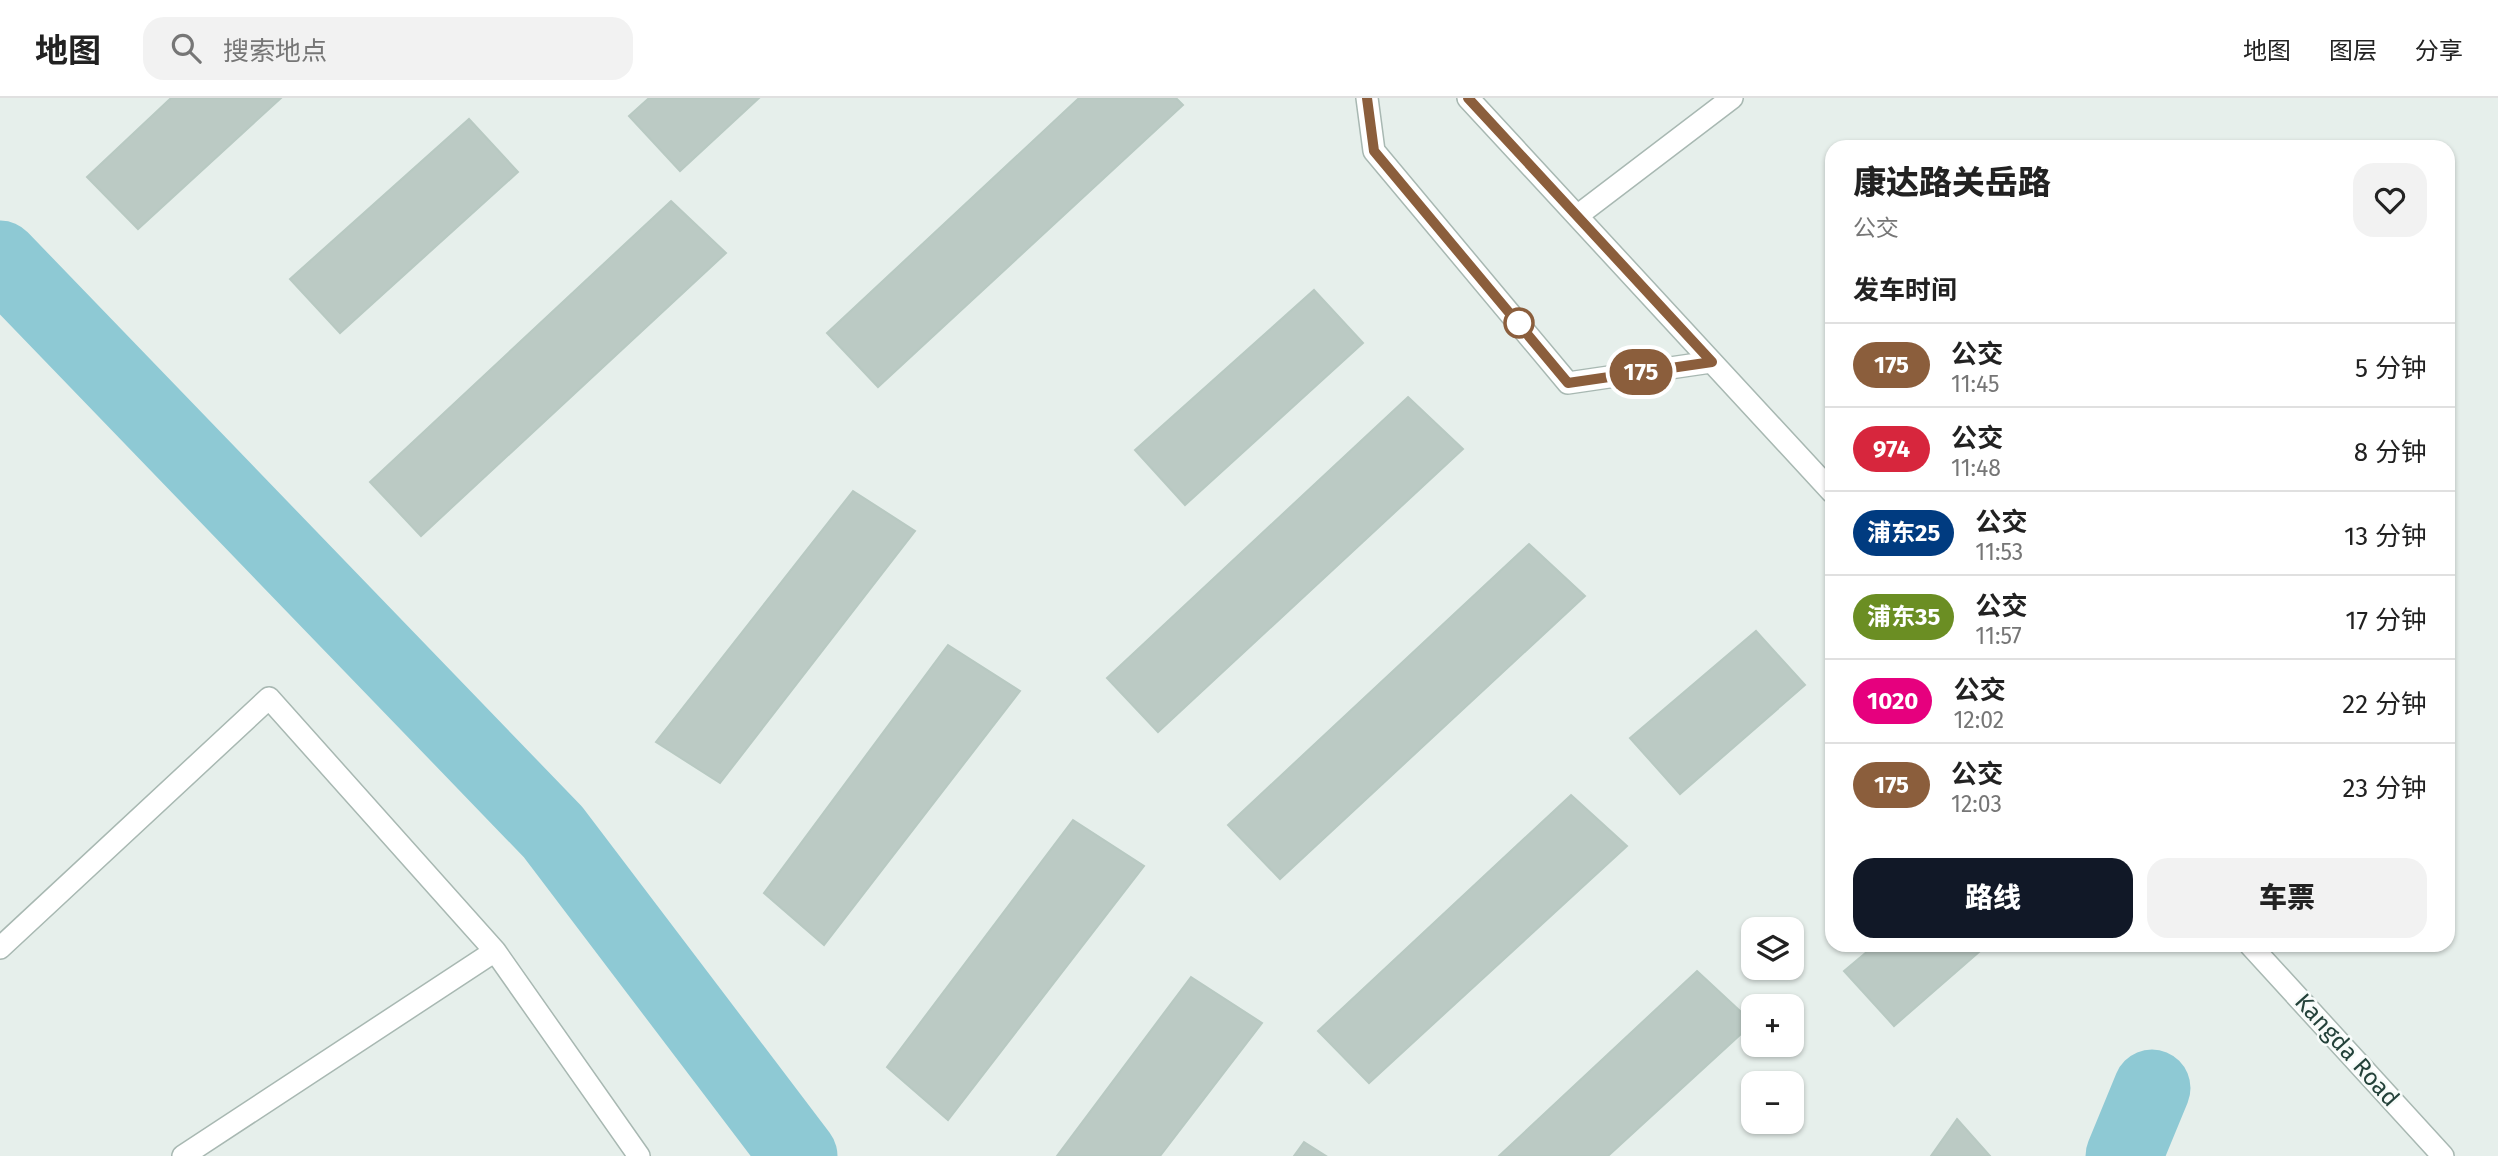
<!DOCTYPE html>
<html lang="zh">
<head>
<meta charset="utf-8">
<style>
	:root { --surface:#fff; --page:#f2f2f2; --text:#222; --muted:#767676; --line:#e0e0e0; --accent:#111827 }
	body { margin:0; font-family:"Fira Sans","Noto Sans SC",sans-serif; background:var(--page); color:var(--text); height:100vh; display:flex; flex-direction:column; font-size:26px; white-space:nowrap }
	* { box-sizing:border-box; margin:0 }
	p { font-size:23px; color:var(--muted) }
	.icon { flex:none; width:38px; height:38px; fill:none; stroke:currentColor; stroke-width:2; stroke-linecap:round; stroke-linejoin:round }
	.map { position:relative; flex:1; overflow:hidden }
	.sheet { position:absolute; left:1825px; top:42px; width:630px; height:812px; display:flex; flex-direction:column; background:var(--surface); border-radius:21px; box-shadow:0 2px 5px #0004 }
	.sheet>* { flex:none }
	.badge { padding:0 14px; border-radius:23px; font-size:24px; line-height:46px }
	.tools { position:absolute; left:1741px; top:819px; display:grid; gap:14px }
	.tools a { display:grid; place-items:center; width:63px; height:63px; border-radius:14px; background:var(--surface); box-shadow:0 2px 5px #0004; font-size:35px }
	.map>.badge { position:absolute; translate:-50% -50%; box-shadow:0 0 0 4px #fff }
	h2 { padding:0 28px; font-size:26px; line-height:63px }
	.round { display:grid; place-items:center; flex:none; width:74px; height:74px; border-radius:21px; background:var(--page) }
	.overview { display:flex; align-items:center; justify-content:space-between; height:119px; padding:0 28px }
	h1 { font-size:33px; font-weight:800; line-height:52px }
	.cta { display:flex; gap:14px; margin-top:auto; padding:14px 28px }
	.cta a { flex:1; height:80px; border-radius:21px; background:var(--accent); color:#fff; font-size:28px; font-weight:800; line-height:80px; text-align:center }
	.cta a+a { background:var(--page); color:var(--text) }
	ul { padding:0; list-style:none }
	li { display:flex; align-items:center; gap:21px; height:84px; padding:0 28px; border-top:2px solid var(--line) }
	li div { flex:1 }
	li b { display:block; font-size:26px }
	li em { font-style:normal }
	li .badge { min-width:77px; font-weight:700; text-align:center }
	header { display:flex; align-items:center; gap:42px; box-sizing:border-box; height:98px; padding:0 35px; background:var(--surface); border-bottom:2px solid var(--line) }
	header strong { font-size:33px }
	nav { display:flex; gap:38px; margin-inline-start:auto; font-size:24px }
	.search { width:490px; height:63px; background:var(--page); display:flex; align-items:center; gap:18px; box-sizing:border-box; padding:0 24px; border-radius:21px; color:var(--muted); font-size:26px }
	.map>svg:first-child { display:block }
</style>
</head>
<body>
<header>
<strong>地图</strong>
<div class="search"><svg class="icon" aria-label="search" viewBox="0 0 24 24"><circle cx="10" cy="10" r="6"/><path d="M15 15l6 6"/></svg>搜索地点</div>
<nav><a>地图</a><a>图层</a><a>分享</a></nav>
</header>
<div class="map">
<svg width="2498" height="1058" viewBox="0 0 2498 1058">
	<rect width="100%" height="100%" fill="#e6efeb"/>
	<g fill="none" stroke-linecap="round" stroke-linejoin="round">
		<path stroke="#8ec9d4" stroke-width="77" d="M0,161L553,734L799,1058
			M2124,1058L2152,990"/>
	</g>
	<path fill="#bbcac4" stroke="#b8c9c2" stroke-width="2" d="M171,0H281L138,131L87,79Z
		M649,0H759L680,73L629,18Z
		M1079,0H1176L1183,7L878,289L827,235Z
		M469,21L518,74L340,235L290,181Z
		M671,103L726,155L421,438L370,384Z
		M1314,192L1363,245L1185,407L1135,352Z
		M1408,299L1463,351L1158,634L1107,580Z
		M853,393L915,433L720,685L656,644Z
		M1529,446L1585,498L1280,781L1228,727Z
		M1756,533L1805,587L1680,696L1630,640Z
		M948,547L1020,593L824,847L764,795Z
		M1571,697L1627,748L1369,985L1318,933Z
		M1073,722L1144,768L948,1022L887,969Z
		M1875,847H1987L1894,928L1844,873Z
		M1697,873L1753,925L1608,1058H1499Z
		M1191,879L1262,925L1160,1058H1057Z
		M1957,1021L1990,1058H1931Z
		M1304,1044L1326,1058H1294Z"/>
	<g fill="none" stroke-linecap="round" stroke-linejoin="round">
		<defs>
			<path id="minor" d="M1367,0L1374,53L1568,285L1711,264
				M1468,0L1832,394
				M1577,118L1732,0
				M2250,847L2443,1058
				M0,850L269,600L495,853
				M183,1058L495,853L639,1058"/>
		</defs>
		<use href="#minor" stroke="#a8b8b2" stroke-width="24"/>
		<use href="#minor" stroke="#fff" stroke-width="21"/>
	</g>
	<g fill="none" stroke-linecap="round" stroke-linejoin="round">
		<defs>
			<path id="line" d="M1367,0L1374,53L1568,285L1712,264L1468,0"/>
		</defs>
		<use href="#line" stroke="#fff" stroke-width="16"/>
		<use href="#line" stroke="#8b5e3c" stroke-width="10"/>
	</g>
	<circle fill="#fff" stroke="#8b5e3c" stroke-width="3.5" cx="1519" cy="225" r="14"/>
	<g text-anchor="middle" stroke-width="5" stroke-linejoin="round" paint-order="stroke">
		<g font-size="24" fill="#24423a" stroke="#f7fbf9">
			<text transform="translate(2347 952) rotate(48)" y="8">Kangda Road</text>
		</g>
	</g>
</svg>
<div class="tools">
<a><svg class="icon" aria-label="layers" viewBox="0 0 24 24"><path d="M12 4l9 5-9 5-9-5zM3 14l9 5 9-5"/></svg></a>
<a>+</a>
<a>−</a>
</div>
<b class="badge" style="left:1641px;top:274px;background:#8b5e3c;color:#fff">175</b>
<section class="sheet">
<div class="overview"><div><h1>康达路关岳路</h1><p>公交</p></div><a class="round"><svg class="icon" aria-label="heart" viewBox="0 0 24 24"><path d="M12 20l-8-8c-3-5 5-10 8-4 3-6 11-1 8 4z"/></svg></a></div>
<h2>发车时间</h2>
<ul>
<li><span class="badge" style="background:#8b5e3c;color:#fff">175</span><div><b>公交</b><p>11:45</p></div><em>5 分钟</em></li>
<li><span class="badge" style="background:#d7263d;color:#fff">974</span><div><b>公交</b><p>11:48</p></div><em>8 分钟</em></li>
<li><span class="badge" style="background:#003b80;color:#fff">浦东25</span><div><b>公交</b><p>11:53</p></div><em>13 分钟</em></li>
<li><span class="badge" style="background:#6b8e23;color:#fff">浦东35</span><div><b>公交</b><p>11:57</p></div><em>17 分钟</em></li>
<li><span class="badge" style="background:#e6007e;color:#fff">1020</span><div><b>公交</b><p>12:02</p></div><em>22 分钟</em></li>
<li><span class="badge" style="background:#8b5e3c;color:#fff">175</span><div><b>公交</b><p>12:03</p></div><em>23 分钟</em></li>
</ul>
<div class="cta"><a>路线</a><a>车票</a></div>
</section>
</div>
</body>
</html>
